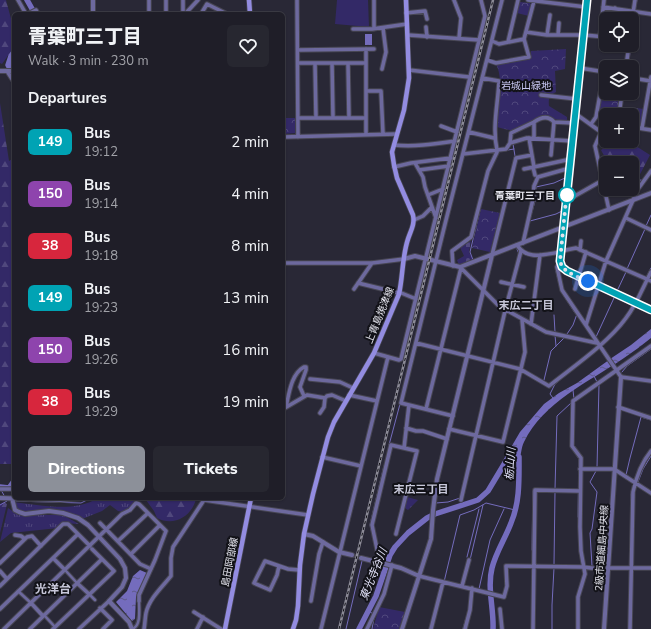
<!DOCTYPE html>
<html lang="en">
<head>
<meta charset="utf-8">
<style>
	:root { --surface:#1f1e28; --page:#272730; --text:#f1f3f6; --muted:#a1a2a8; --line:#3c3c45; --accent:#8c9099 }
	body { margin:0; font-family:"Nunito Sans","Noto Sans JP",sans-serif; background:var(--page); color:var(--text); height:100vh; display:flex; flex-direction:column; font-size:15px; white-space:nowrap }
	* { box-sizing:border-box; margin:0 }
	p { font-size:13px; color:var(--muted) }
	.icon { flex:none; width:22px; height:22px; fill:none; stroke:currentColor; stroke-width:2; stroke-linecap:round; stroke-linejoin:round }
	.map { position:relative; flex:1; overflow:hidden }
	.sheet { position:absolute; left:12px; top:12px; width:273px; height:488px; display:flex; flex-direction:column; background:var(--surface); border-radius:6px; box-shadow:0 1px 3px #0004,0 0 0 1px var(--line) }
	.sheet>* { flex:none }
	.badge { padding:0 8px; border-radius:6px; font-size:14px; line-height:26px }
	.controls { position:absolute; left:599px; top:12px; display:grid; gap:8px }
	.controls a { display:grid; place-items:center; width:40px; height:40px; border-radius:6px; background:var(--surface); box-shadow:0 1px 3px #0004,0 0 0 1px var(--line); font-size:20px }
	.you { position:absolute; width:20px; height:20px; margin:-10px; border:3px solid #fff; border-radius:50%; background:#1a73e8; box-shadow:0 0 0 6px #1a73e833 }
	.map>.badge { position:absolute; translate:-50% -50%; box-shadow:0 0 0 2px #fff }
	h2 { padding:0 16px; font-size:15px; line-height:36px }
	.round { display:grid; place-items:center; flex:none; width:42px; height:42px; border-radius:6px; background:var(--page) }
	.overview { display:flex; align-items:center; justify-content:space-between; height:68px; padding:0 16px }
	h1 { font-size:19px; font-weight:800; line-height:30px }
	.cta { display:flex; gap:8px; margin-top:auto; padding:8px 16px }
	.cta a { flex:1; height:46px; border-radius:6px; background:var(--accent); color:#fff; font-size:16px; font-weight:800; line-height:46px; text-align:center }
	.cta a+a { background:var(--page); color:var(--text) }
	ul { padding:0; list-style:none }
	li { display:flex; align-items:center; gap:12px; height:52px; padding:0 16px }
	li div { flex:1 }
	li b { display:block; font-size:15px }
	li em { font-style:normal }
	li .badge { min-width:44px; font-weight:700; text-align:center }
	.map>svg:first-child { display:block }
</style>
</head>
<body>
<div class="map">
<svg width="651" height="629" viewBox="0 0 651 629">
	<defs>
		<pattern id="grass-tufts" width="24" height="20" patternUnits="userSpaceOnUse"><rect width="24" height="20" fill="#332967"/><path d="M3 7l-1-3M5 7V3M7 7l1-3M15 17l-1-3M17 17v-4M19 17l1-3" fill="none" stroke="#50487d"/></pattern>
		<pattern id="forest-firs" width="22" height="20" patternUnits="userSpaceOnUse"><rect width="22" height="20" fill="#332967"/><path d="M5 1l3.5 6h-7zM16 11l3.5 6h-7z" fill="#50487d"/></pattern>
		<pattern id="cemetery-stones" width="16" height="16" patternUnits="userSpaceOnUse"><rect width="16" height="16" fill="#332967"/><path d="M2 7V4a2 2 0 0 1 4 0v3zM10 15v-3a2 2 0 0 1 4 0v3z" fill="#50487d"/></pattern>
		<pattern id="park-crowns" width="20" height="18" patternUnits="userSpaceOnUse"><rect width="20" height="18" fill="#332967"/><path d="M2 6a3 3 0 1 1 6 0M12 15a3 3 0 1 1 6 0" fill="none" stroke="#50487d"/></pattern>
		<pattern id="water-ripples" width="26" height="14" patternUnits="userSpaceOnUse"><rect width="26" height="14" fill="#746cbd"/><path d="M2 4q2-2 4 0t4 0M15 11q2-2 4 0t4 0" fill="none" stroke="#5e5a88"/></pattern>
	</defs>
	<rect width="100%" height="100%" fill="#292836"/>
	<path fill="url(#grass-tufts)" d="M98,498H120L122,500C128,496 131,499 136,503L123,512L118,511L110,505L102,511L82,519L62,513L22,514L16,509L13,502C40,505 74,513 98,498Z
		M8,508L18,515H63L79,524L62,523L58,528L11,533L0,542Z"/>
	<path fill="url(#forest-firs)" d="M0,0H6L14,30V47L2,64L0,63Z
		M0,103L9,161L14,158V464H0Z
		M616,141H628L650,155L637,180L632,181V163H608L601,150Z
		M146,498H195L196,499C192,516 174,527 157,518L154,511L146,500Z
		M4,502L7,504L0,533V504Z"/>
	<path fill="url(#cemetery-stones)" d="M627,107L644,109L641,127L632,126V115H626Z
		M471,241L469,252L473,260L459,265L457,260L464,256L460,247Z
		M407,497L418,500L408,510L405,508Z"/>
	<path fill="url(#park-crowns)" d="M520,2L530,3L531,5L529,16L517,13Z
		M566,49L565,69L555,71L556,92C550,95 548,98 549,106L567,117V122C558,121 549,116 543,116C537,117 534,121 529,124C516,132 511,131 497,127C497,122 496,116 496,111C497,95 504,80 496,64L531,58V51Z
		M602,93L620,96L617,115H606V123L598,118Z
		M283,118H295V133L283,134Z
		M481,209L500,213L490,252L472,248Z
		M379,607L405,612L399,629H373Z"/>
	<path fill="#332967" d="M337,0H368L369,27L335,24Z"/>
	<path fill="url(#water-ripples)" d="M365,34H372V45H365Z
		M651,329V338C642,345 633,352 624,358C589,382 543,402 524,442C521,448 521,456 519,463H516V459L512,457L507,463L503,461L520,432L544,404L559,393L577,383L613,357L631,345Z
		M140,570L147,573L136,597L135,619L132,621L116,602L127,591L133,576Z"/>
	<g fill="none" stroke-linecap="round" stroke-linejoin="round">
		<path stroke="#746cbd" stroke-width="1" d="M635,10L637,0
			M581,34L585,0
			M632,38L635,15
			M628,67L631,45
			M575,98L581,37
			M574,106V101
			M513,144L515,156
			M508,150L514,149
			M632,182L641,180
			M530,219L535,201L536,187L554,183L565,178
			M530,221L556,214L562,211
			M646,226L651,215
			M517,249L519,254
			M473,260L470,252L480,210
			M627,269L645,229
			M556,271L560,288
			M647,276L651,268
			M618,289L626,272
			M564,296L575,313
			M638,302L641,296
			M554,315L555,332
			M567,334L573,325L577,314
			M615,334L623,325L637,305
			M555,335L556,346
			M596,337L614,298
			M622,372L627,366L651,349
			M594,376L597,382
			M544,380L551,351L565,337
			M573,390L574,399
			M553,398L550,394L555,384L560,380
			M389,445L400,404
			M574,451L579,459L578,517
			M597,468L599,385
			M626,475L630,458L641,417L651,420
			M638,482L643,469L651,456
			M555,489L557,416L571,403
			M1,490L5,497
			M14,501L81,503L91,498
			M436,503L448,502L460,498
			M0,505L7,501V500
			M631,516V494
			M372,533L370,525L384,466
			M378,548L390,555
			M532,550L533,491
			M467,557L479,509
			M470,560L483,505
			M554,565L555,492
			M592,566L590,533L592,529L597,492L590,482L596,471
			M444,582L460,515L474,510L486,503L515,510
			M479,589L490,540L504,509
			M369,611L373,614
			M346,629L362,561
			M372,629L374,618
			M463,629L466,618
			M552,629V605L554,568"/>
		<path stroke="#746cbd" stroke-width="5.5" d="M27,0L35,14
			M14,52L11,56L8,65L14,76
			M0,487L9,488L14,481
			M359,629L376,596L390,555L395,547L408,533L427,518L435,514L478,500L488,491L509,456
			M493,629C494,609 487,588 492,568C496,552 505,539 511,523C520,502 519,479 519,457"/>
		<path stroke="#454451" stroke-width="4" stroke-dasharray="4 2" stroke-linecap="butt" d="M352,555L361,558"/>
		<defs>
			<path id="pedestrian" d="M65,570L77,583
				M18,591L31,603
				M89,594L95,600
				M44,615L55,627
				M134,628C141,624 139,609 139,601"/>
			<path id="minor" d="M18,0L26,14
				M149,0V14
				M166,0V14
				M183,0V14
				M297,0L298,137
				M374,0V29
				M454,0L461,18L459,38
				M528,0L586,7
				M603,7L651,14
				M406,13L425,11L427,19
				M28,14L36,10L38,14
				M185,14L198,0
				M201,14L207,4L227,14
				M614,19L615,8
				M632,20L635,0
				M426,27L427,37
				M353,29H372L407,24
				M526,32L547,35L550,15
				M408,35L479,40
				M547,35H584L606,37
				M558,35L559,23
				M600,36L604,0
				M492,41L499,44L524,39
				M508,42L518,0
				M366,49V135
				M298,50L374,49
				M487,60L496,63L529,57L524,39L534,1
				M298,63H366
				M315,63L316,118
				M332,63L333,118
				M348,63L349,118
				M626,67L629,45
				M580,68L605,72
				M382,69L386,52L383,28
				M409,70L469,77
				M7,71L14,82
				M482,78L499,81C498,104 492,127 497,150
				M632,78L651,81
				M366,91H381L383,134
				M541,95L577,99
				M576,114L601,132
				M619,115L622,93
				M298,118H366
				M591,124L596,117L604,72
				M441,126L457,132
				M632,127L651,130
				M642,128L651,77
				M606,130L601,132L595,146L609,210
				M469,132L494,138
				M283,137L397,134
				M529,138L534,167L571,159
				M534,138V122C541,117 548,115 554,122
				M510,143L527,138L572,141
				M394,145C415,147 434,144 455,141
				M463,154L506,149L510,143L511,133L534,122
				M551,155L554,122L574,123
				M415,163L423,177L425,187L436,218
				M394,167L411,163L451,158
				M533,167L535,175
				M524,169L534,167
				M419,170L449,166
				M428,195L443,189
				M566,201L603,180
				M626,218L651,230
				M414,220L423,216L432,207
				M523,243L533,199L534,186L538,177L570,168
				M517,245C527,261 545,254 561,252
				M580,250L581,241
				M561,251L576,248L651,281
				M492,255L516,158L532,155
				M560,261L557,267L562,290L621,377L651,381
				M283,263H372L404,259
				M453,266L452,251L471,237L488,171L498,150
				M460,267L499,306L546,332L597,343
				M501,282L524,287
				M358,283L399,293
				M354,289L372,263
				M575,289L586,252
				M399,292L416,299
				M531,324L540,255
				M586,325L606,261L638,189L651,171
				M416,343L520,369L549,386C574,366 607,344 626,318C637,304 643,287 651,272
				M374,353L399,360L401,359L485,16L481,0
				M310,379L340,382L353,388
				M349,395L377,401
				M286,407C289,394 291,374 304,367H306V370L300,387L304,396
				M618,407L651,418
				M283,409L307,395L325,398L327,396L332,395L346,401
				M426,409L461,268
				M320,413L324,407L325,398
				M453,416L401,403L446,220L502,0
				M406,428L416,431H423L447,439
				M449,429L503,442L525,352L522,319
				M322,457L361,466
				M580,469H614L651,493
				M0,489H14
				M461,500L505,311L521,251
				M100,523L140,564L151,569
				M396,534L417,451L404,448L409,405
				M15,535L21,536L25,539
				M118,541L148,513
				M131,554L160,525
				M378,554L372,525L391,445L404,448
				M53,558L65,570
				M0,563L27,537L32,536L41,546
				M279,566L277,575L270,590L254,583L265,561L288,569L299,570
				M608,568H651
				M0,571L7,579
				M419,576L504,597L507,586L506,566L583,567L608,570
				M77,583L89,594
				M0,586L63,524H68L90,546
				M462,586L469,560
				M311,601L319,554L323,542
				M31,603L43,616
				M100,608L112,620L103,629
				M0,609L78,534
				M500,609L502,629
				M194,612L221,629
				M4,629L122,514L130,510L136,503L139,504L166,531L155,560L139,595V601
				M30,629L102,559
				M53,629L114,571L92,549
				M79,629L109,601
				M144,629C145,624 145,618 146,613C149,599 162,587 171,576V558L173,547L204,500L308,515
				M197,629L203,617
				M321,629L388,357
				M367,629L384,594L392,565
				M431,629L443,582
				M465,629L470,610L472,588
				M533,629L535,490L580,491
				M578,629V597L585,574L581,551L580,527L581,458L572,446L573,401L651,346
				M630,629L633,492C636,478 642,462 651,451"/>
			<path id="tertiary" d="M93,0V14
				M587,0L560,261L562,267L567,271L651,309
				M0,71H14
				M404,259L415,256L460,267L651,193
				M0,498L60,500L82,498
				M12,498L15,510L19,512L25,514L49,511L63,513L78,518L88,525L120,559L125,568L126,578L122,587L109,601L129,622L132,629
				M304,534L313,536L339,552L352,555
				M361,558L401,568L419,576
				M402,629L431,539L433,510L437,479L492,255
				M604,629L621,377"/>
			<path id="secondary" d="M249,0L250,14
				M225,629L251,498
				M293,629L296,620L298,606L300,565L304,534L313,494L328,437L334,422L374,353L399,294C403,276 402,257 408,239C411,230 415,224 413,215L397,178L394,165L392,152L404,110L409,78L406,0"/>
		</defs>
		<use href="#pedestrian" stroke="#474653" stroke-width="4.5"/>
		<use href="#minor" stroke="#474653" stroke-width="5.5"/>
		<use href="#tertiary" stroke="#474653" stroke-width="6"/>
		<use href="#secondary" stroke="#474653" stroke-width="6"/>
		<use href="#pedestrian" stroke="#6d699e" stroke-width="2.5"/>
		<use href="#minor" stroke="#6d699e" stroke-width="3.5"/>
		<use href="#tertiary" stroke="#6d699e" stroke-width="4"/>
		<use href="#secondary" stroke="#938ce1" stroke-width="4.5"/>
		<defs>
			<path id="rail" d="M339,629L493,0"/>
		</defs>
		<use href="#rail" stroke="#8c8b97" stroke-width="2.5"/>
		<use href="#rail" stroke="#121218" stroke-width="1" stroke-dasharray="3" stroke-linecap="butt"/>
	</g>
	<g fill="none" stroke-linecap="round" stroke-linejoin="round">
		<defs>
			<path id="line" d="M587,0L560,261L562,267L567,271L651,310"/>
		</defs>
		<use href="#line" stroke="#fff" stroke-width="9"/>
		<use href="#line" stroke="#00a3b4" stroke-width="6"/>
		<path stroke="#e3e3ec" stroke-width="4" stroke-dasharray="0 7.2" d="M567,195L569,199L566,200L560,261C563,273 578,277 588,281"/>
	</g>
	<circle fill="#fff" stroke="#00a3b4" stroke-width="2" cx="567" cy="195" r="8"/>
	<g text-anchor="middle" stroke-width="4" stroke-linejoin="round" paint-order="stroke">
		<g font-size="10" fill="#c8c7f3" stroke="#121218">
			<text x="526" y="89">岩城山緑地</text>
		</g>
		<g font-size="10" font-weight="bold" fill="#e3e3ec" stroke="#121218" text-anchor="end">
			<text x="555" y="199">青葉町三丁目</text>
		</g>
		<g font-size="10" fill="#e3e3ec" stroke="#121218">
			<text transform="translate(379 315) rotate(-68)" y="4">上青島焼津線</text>
			<text transform="translate(601 548) rotate(-86)" y="4">2級市道細島中央線</text>
			<text transform="translate(229 562) rotate(-79)" y="4">島田岡部線</text>
		</g>
		<g font-size="11" font-weight="bold" fill="#c7c7d9" stroke="#121218">
			<text x="526" y="309">末広二丁目</text>
			<text x="421" y="493">末広三丁目</text>
		</g>
		<g font-size="11" font-style="italic" fill="#e0e0f7" stroke="#121218">
			<text transform="translate(510 464) rotate(-86)" y="4">栃山川</text>
			<text transform="translate(373 574) rotate(-68)" y="4">東光寺谷川</text>
		</g>
		<g font-size="12" font-weight="bold" fill="#c7c7d9" stroke="#121218">
			<text x="53" y="593">光洋台</text>
		</g>
	</g>
</svg>
<div class="controls">
<a><svg class="icon" aria-label="locate" viewBox="0 0 24 24"><circle cx="12" cy="12" r="6"/><path d="M12 2v4M12 18v4M2 12h4M18 12h4"/></svg></a>
<a><svg class="icon" aria-label="layers" viewBox="0 0 24 24"><path d="M12 4l9 5-9 5-9-5zM3 14l9 5 9-5"/></svg></a>
<a>+</a>
<a>−</a>
</div>
<div class="you" style="left:588px;top:281px"></div>
<section class="sheet">
<div class="overview"><div><h1>青葉町三丁目</h1><p>Walk · 3 min · 230 m</p></div><a class="round"><svg class="icon" aria-label="heart" viewBox="0 0 24 24"><path d="M12 20l-8-8c-3-5 5-10 8-4 3-6 11-1 8 4z"/></svg></a></div>
<h2>Departures</h2>
<ul>
<li><span class="badge" style="background:#00a3b4;color:#fff">149</span><div><b>Bus</b><p>19:12</p></div><em>2 min</em></li>
<li><span class="badge" style="background:#8e44ad;color:#fff">150</span><div><b>Bus</b><p>19:14</p></div><em>4 min</em></li>
<li><span class="badge" style="background:#d7263d;color:#fff">38</span><div><b>Bus</b><p>19:18</p></div><em>8 min</em></li>
<li><span class="badge" style="background:#00a3b4;color:#fff">149</span><div><b>Bus</b><p>19:23</p></div><em>13 min</em></li>
<li><span class="badge" style="background:#8e44ad;color:#fff">150</span><div><b>Bus</b><p>19:26</p></div><em>16 min</em></li>
<li><span class="badge" style="background:#d7263d;color:#fff">38</span><div><b>Bus</b><p>19:29</p></div><em>19 min</em></li>
</ul>
<div class="cta"><a>Directions</a><a>Tickets</a></div>
</section>
</div>
</body>
</html>
